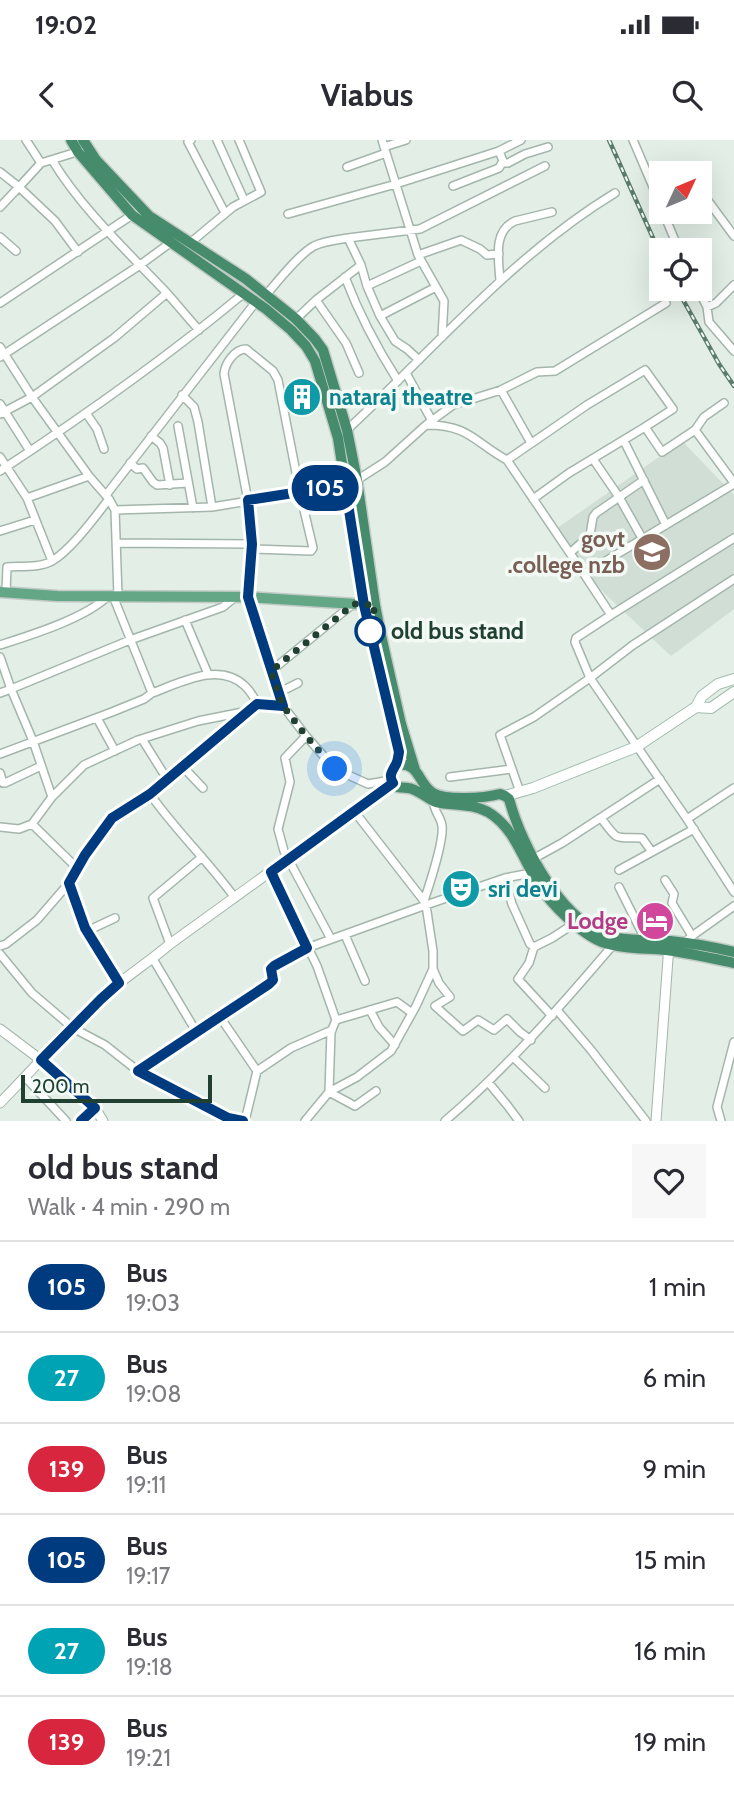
<!DOCTYPE html>
<html lang="en">
<head>
<meta charset="utf-8">
<style>
	:root { --surface:#fff; --page:#f7f7f7; --text:#2b2b33; --muted:#7c7c81; --line:#e1e1e2 }
	body { margin:0; font-family:Cabin,sans-serif; background:var(--page); color:var(--text); height:100vh; display:flex; flex-direction:column; font-size:26px; white-space:nowrap }
	* { box-sizing:border-box; margin:0 }
	p { font-size:23px; color:var(--muted) }
	.icon { flex:none; width:38px; height:38px; fill:none; stroke:currentColor; stroke-width:2; stroke-linecap:round; stroke-linejoin:round }
	.map { position:relative; height:981px; overflow:hidden }
	.details { display:flex; flex-direction:column; background:var(--surface); flex:1 }
	.details>* { flex:none }
	.badge { padding:0 14px; border-radius:23px; font-size:24px; line-height:46px }
	.needle { width:46px; rotate:46deg }
	.fabs { position:absolute; left:649px; top:21px; display:grid; gap:14px }
	.fabs a { display:grid; place-items:center; width:63px; height:63px; border-radius:0px; background:var(--surface); box-shadow:0 7px 28px #0002; font-size:35px }
	.scale { position:absolute; left:21px; bottom:18px; width:191px; box-sizing:border-box; padding-left:7px; border:4px solid #204031; border-top:0; font-size:19px; line-height:24px; white-space:nowrap; color:#204031; -webkit-text-stroke:5px #f3faf5; paint-order:stroke }
	.you { position:absolute; width:35px; height:35px; margin:-18px; border:5px solid #fff; border-radius:50%; background:#1a73e8; box-shadow:0 0 0 10px #1a73e833 }
	.map>.badge { position:absolute; translate:-50% -50%; box-shadow:0 0 0 4px #fff }
	.round { display:grid; place-items:center; flex:none; width:74px; height:74px; border-radius:0px; background:var(--page) }
	.summary { display:flex; align-items:center; justify-content:space-between; height:119px; padding:0 28px }
	h1 { font-size:33px; font-weight:800; line-height:52px }
	ul { padding:0; list-style:none }
	li { display:flex; align-items:center; gap:21px; height:91px; padding:0 28px; border-top:2px solid var(--line) }
	li div { flex:1 }
	li b { display:block; font-size:26px }
	li em { font-style:normal }
	li .badge { min-width:77px; font-weight:700; text-align:center }
	.status { display:flex; justify-content:space-between; align-items:center; height:49px; padding:0 35px; background:var(--surface); direction:ltr }
	.status svg { height:19px; fill:currentColor }
	header { display:flex; justify-content:space-between; align-items:center; height:91px; padding:0 28px; background:var(--surface); font-size:32px; font-weight:800 }
	.map>svg:first-child { display:block }
</style>
</head>
<body>
<div class="status"><b>19:02</b><svg viewBox="0 0 49 12"><path d="M0 12V9h3v3zM5 12V6h3v6zM10 12V3h3v9zM15 12V0h3v12zM26 1h20v11H26zM47 4h2v5h-2z"/></svg></div>
<header><svg class="icon" aria-label="back" viewBox="0 0 24 24"><path d="M15 5l-7 7 7 7"/></svg>Viabus<svg class="icon" aria-label="search" viewBox="0 0 24 24"><circle cx="10" cy="10" r="6"/><path d="M15 15l6 6"/></svg></header>
<div class="map">
<svg width="734" height="981" viewBox="0 0 734 981">
	<rect width="100%" height="100%" fill="#e2eee6"/>
	<path fill="#d0ded5" d="M682,301L734,355V469L671,516L584,434L556,389Z"/>
	<g fill="none" stroke-linecap="round" stroke-linejoin="round">
		<defs>
			<path id="minor" d="M26,0L41,23
				M191,0L188,2L225,73
				M217,0L244,60
				M382,0L418,115L444,161L442,197
				M633,0L662,68
				M384,7L406,0
				M52,20C82,69 124,108 164,150C176,163 187,177 199,190
				M503,23H508L525,14L548,7
				M347,27L386,13
				M0,32L19,47L41,23L80,11
				M453,46L499,28L503,21L499,11
				M706,58L734,96
				M0,67L19,47L55,81L78,112
				M663,72L679,110
				M288,74L396,44L499,11L521,0
				M0,97L16,111
				M348,98L420,89L545,26
				M190,103L233,67L261,52L239,0
				M418,115L461,100L480,109L487,115L499,114
				M345,137C359,174 377,208 398,241
				M500,141C499,121 492,91 515,81L552,72
				M367,146L421,121
				M698,149L707,167L709,182L734,211
				M266,155C278,141 299,114 314,106C324,101 337,100 348,98L361,125L367,146L380,176L395,201L407,209L419,220
				M316,160L361,125
				M0,163L132,75
				M707,167L716,163L734,145
				M380,176L436,147
				M296,179L316,160L346,203L359,233
				M0,207L32,257L89,336L109,359L115,370L118,456
				M0,217L140,125L170,103
				M406,233L432,281
				M501,250L537,232L555,231L666,163
				M182,255L194,267L198,282L212,367
				M0,264L30,311
				M86,273L97,289L104,309
				M0,274L32,257L114,198L167,153
				M427,285C469,285 474,302 507,320
				M178,286L193,368
				M347,290C434,209 513,115 615,53
				M695,290L704,277L724,263
				M151,296L160,303L163,308L170,345
				M624,301L666,385
				M0,317L27,358L52,421
				M593,319L619,357L642,398
				M130,323L137,329L143,328L153,342L157,345L188,343
				M0,331C84,276 166,218 243,154
				M106,355L255,163
				M27,358L89,336
				M533,359L569,333L645,287
				M115,370L212,367L345,345L357,340L385,322L426,285L453,265L501,250L531,303
				M0,391L35,380
				M117,403L252,404
				M252,409L311,411L313,408L300,353L278,240L273,231L246,209C235,209 225,223 224,234L248,361L252,404L248,457L278,553L283,566L306,596L335,629L368,644L391,640
				M570,413L590,395L593,377L596,373L644,340
				M584,434L507,320L587,265L645,230L673,269L645,287L662,312L695,290L734,343
				M734,439L633,505L590,538L687,679L734,752
				M6,452L7,427C21,426 40,428 52,421C71,410 95,377 109,359
				M113,456L152,553C180,543 219,521 245,546C250,551 254,557 257,564L283,566
				M611,475L734,398
				M185,480L208,534
				M0,505C31,495 86,478 108,456
				M0,517L11,549L130,500L223,467L234,458
				M271,531L353,464
				M0,553L11,549L33,601L52,657
				M278,553L298,543
				M97,578L115,611
				M306,596L285,618L290,642L278,689L284,711L331,799
				M142,599L167,639
				M0,614L112,572L144,559L152,553
				M183,627L203,648
				M0,633L3,643H5L41,626
				M450,637L512,629
				M520,652L500,595L534,577L590,538L575,502L576,498L611,475L584,434L734,344
				M150,654C176,691 209,722 235,758
				M433,660C434,673 441,676 442,686C444,700 429,746 424,761L426,765L505,738L531,733
				M354,671L424,761
				M601,678C619,702 613,697 642,698L652,712
				M687,679L734,648
				M32,684L77,728
				M0,687L19,689L32,684L52,657L84,625L138,600L198,581L248,571
				M533,719L562,703L660,639
				M619,730L694,689
				M271,732L317,826L336,880L331,892L329,952L305,981
				M505,738L512,764L530,804L534,807L552,798L575,783
				M665,740L674,754L672,763L692,796
				M69,743L85,788L119,843
				M619,747L646,801
				M87,791L115,778
				M345,795L365,841
				M684,803L692,796L734,766
				M170,804L153,758L202,717
				M0,806L6,804L37,780L69,743L85,715L112,678L150,654L257,564
				M534,807L529,823L518,839L552,876
				M0,814L32,853L73,888L105,905L138,931L228,978L243,981
				M153,819L197,893
				M433,829L439,843L450,857L435,866L463,891L478,880L494,890L507,879L520,892L531,900
				M370,870L379,887L395,905
				M557,870L591,910L646,981
				M220,877L273,840L271,829L273,826L307,808L426,765L433,811V829L416,866L391,911L357,937L329,952L355,966L376,951
				M336,880L397,862L412,873
				M513,917L545,948
				M138,931L220,877L257,931L245,981
				M257,931L291,908L332,890
				M25,937L66,981
				M488,942L507,965L519,981
				M81,981L95,968
				M445,981C507,928 560,867 613,805
				M721,981L717,967L734,902"/>
			<path id="tertiary" d="M0,889L41,920L95,968L103,981
				M0,963C34,928 67,891 102,858C123,838 148,823 170,804L393,643
				M656,981L669,805"/>
			<path id="secondary" d="M696,567L711,568L734,552
				M505,656L533,648L636,607L696,567L702,556L718,544L734,539"/>
			<path id="primary" d="M0,452L57,456L248,457L371,465"/>
			<path id="trunk" d="M71,0L78,12L132,75L266,169L291,190L306,206L315,221L338,298L364,465L399,612L396,625
				M83,0L96,20L149,76L246,139L296,179L315,199L323,210L347,290L357,340L375,465L380,491L401,584L415,630
				M734,812C713,807 692,803 670,801C653,800 634,801 617,798C564,788 522,707 509,659L505,656L500,654C484,658 447,661 433,653C417,643 420,621 396,625L392,630L391,640C399,651 397,646 408,648C418,649 427,659 436,662C454,666 471,663 488,672C515,688 523,720 539,745C551,764 581,794 602,802C622,809 645,808 666,810C689,813 711,818 734,823"/>
		</defs>
		<use href="#minor" stroke="#a4b6ac" stroke-width="10"/>
		<use href="#tertiary" stroke="#a4b6ac" stroke-width="11"/>
		<use href="#secondary" stroke="#a3bdae" stroke-width="12"/>
		<use href="#primary" stroke="#c1cac5" stroke-width="13"/>
		<use href="#trunk" stroke="#c1cac5" stroke-width="13"/>
		<use href="#minor" stroke="#fff" stroke-width="7"/>
		<use href="#tertiary" stroke="#fff" stroke-width="9"/>
		<use href="#secondary" stroke="#fff" stroke-width="10"/>
		<use href="#primary" stroke="#63a787" stroke-width="10"/>
		<use href="#trunk" stroke="#468b6c" stroke-width="10"/>
		<defs>
			<path id="rail" d="M609,0L662,118
				M677,149L719,224L734,246"/>
		</defs>
		<use href="#rail" stroke="#5b7c6c" stroke-width="4.5"/>
		<use href="#rail" stroke="#f3faf5" stroke-width="2" stroke-dasharray="5" stroke-linecap="butt"/>
	</g>
	<g fill="none" stroke-linecap="round" stroke-linejoin="round">
		<defs>
			<path id="line" d="M81,981L95,968L41,920L101,859L119,843L85,788L69,743L85,715L112,678L150,654L257,564L283,566L248,457L252,404L248,360L345,345L364,465L399,612C398,617 398,622 395,626C391,633 389,636 393,643L271,732L307,808L274,826L271,829L273,840L269,844L138,931L228,978L243,981"/>
		</defs>
		<use href="#line" stroke="#fff" stroke-width="16"/>
		<use href="#line" stroke="#003b80" stroke-width="10"/>
		<path stroke="#204031" stroke-width="7" stroke-dasharray="0 12.6" d="M335,629L306,596L283,566L271,531L354,464L375,465L370,491"/>
	</g>
	<defs>
		<symbol id="building-disc" viewBox="-11 -11 22 22"><circle r="9.5" fill="#0f9aa8" stroke="#f3faf5"/><path d="M-4-6H4V6H1V3H-1V6H-4ZM-2.5-4.3h1.7v1.8h-1.7ZM.8-4.3h1.7v1.8H.8ZM-2.5-1h1.7V.8h-1.7ZM.8-1h1.7V.8H.8Z" fill="#fff"/></symbol>
		<symbol id="university-disc" viewBox="-11 -11 22 22"><circle r="9.5" fill="#8d6e63" stroke="#f3faf5"/><path d="M0-5L7-2L0 1L-7-2ZM-4 1L0 2.5L4 1V4Q0 6-4 4Z" fill="#fff"/></symbol>
		<symbol id="theatre-disc" viewBox="-11 -11 22 22"><circle r="9.5" fill="#0f9aa8" stroke="#f3faf5"/><path d="M-5-5.5Q0-4 5-5.5V0Q5 5 0 6Q-5 5-5 0ZM-3.3-2.5H-1v1.5H-3.3ZM1-2.5H3.3v1.5H1ZM-2.8 1Q0 5.5 2.8 1Z" fill="#fff"/></symbol>
		<symbol id="hotel-disc" viewBox="-11 -11 22 22"><circle r="9.5" fill="#d1479c" stroke="#f3faf5"/><path d="M-6-4.5h1.5V1H6V5H4.5V3h-9V5H-6ZM-4 0a1.8 1.8 0 1 1 3.6 0ZM.5 0V-2.5h3Q6-2.5 6 0Z" fill="#fff"/></symbol>
	</defs>
	<g fill-rule="evenodd">
		<use href="#building-disc" x="280" y="235" width="44" height="44"/>
		<use href="#university-disc" x="630" y="390" width="44" height="44"/>
		<use href="#theatre-disc" x="439" y="727" width="44" height="44"/>
		<use href="#hotel-disc" x="633" y="759" width="44" height="44"/>
	</g>
	<circle fill="#fff" stroke="#003b80" stroke-width="3.5" cx="370" cy="491" r="14"/>
	<g text-anchor="middle" stroke-width="7" stroke-linejoin="round" paint-order="stroke">
		<g font-size="23" font-weight="bold" fill="#0d838f" stroke="#f3faf5" text-anchor="start">
			<text x="329" y="265">nataraj theatre</text>
			<text x="488" y="757">sri devi</text>
		</g>
		<g font-size="23" font-weight="bold" fill="#785e54" stroke="#f3faf5" text-anchor="end">
			<text x="625" y="407">govt<tspan x="625" dy="26">.college nzb</tspan></text>
		</g>
		<g font-size="23" font-weight="bold" fill="#204031" stroke="#f3faf5" text-anchor="start">
			<text x="391" y="499">old bus stand</text>
		</g>
		<g font-size="23" font-weight="bold" fill="#b23c85" stroke="#f3faf5" text-anchor="end">
			<text x="628" y="789">Lodge</text>
		</g>
	</g>
</svg>
<div class="fabs">
<a><svg class="needle" viewBox="-14 -14 28 28"><path d="M0-13l5 13h-10z" fill="#e53935"/><path d="M0 13l5-13h-10z" fill="#7c7c81"/></svg></a>
<a><svg class="icon" aria-label="locate" viewBox="0 0 24 24"><circle cx="12" cy="12" r="6"/><path d="M12 2v4M12 18v4M2 12h4M18 12h4"/></svg></a>
</div>
<div class="scale">200 m</div>
<div class="you" style="left:335px;top:629px"></div>
<b class="badge" style="left:325px;top:348px;background:#003b80;color:#fff">105</b>
</div>
<section class="details">
<div class="summary"><div><h1>old bus stand</h1><p>Walk · 4 min · 290 m</p></div><a class="round"><svg class="icon" aria-label="heart" viewBox="0 0 24 24"><path d="M12 20l-8-8c-3-5 5-10 8-4 3-6 11-1 8 4z"/></svg></a></div>
<ul>
<li><span class="badge" style="background:#003b80;color:#fff">105</span><div><b>Bus</b><p>19:03</p></div><em>1 min</em></li>
<li><span class="badge" style="background:#00a3b4;color:#fff">27</span><div><b>Bus</b><p>19:08</p></div><em>6 min</em></li>
<li><span class="badge" style="background:#d7263d;color:#fff">139</span><div><b>Bus</b><p>19:11</p></div><em>9 min</em></li>
<li><span class="badge" style="background:#003b80;color:#fff">105</span><div><b>Bus</b><p>19:17</p></div><em>15 min</em></li>
<li><span class="badge" style="background:#00a3b4;color:#fff">27</span><div><b>Bus</b><p>19:18</p></div><em>16 min</em></li>
<li><span class="badge" style="background:#d7263d;color:#fff">139</span><div><b>Bus</b><p>19:21</p></div><em>19 min</em></li>
</ul>
</section>
</body>
</html>
